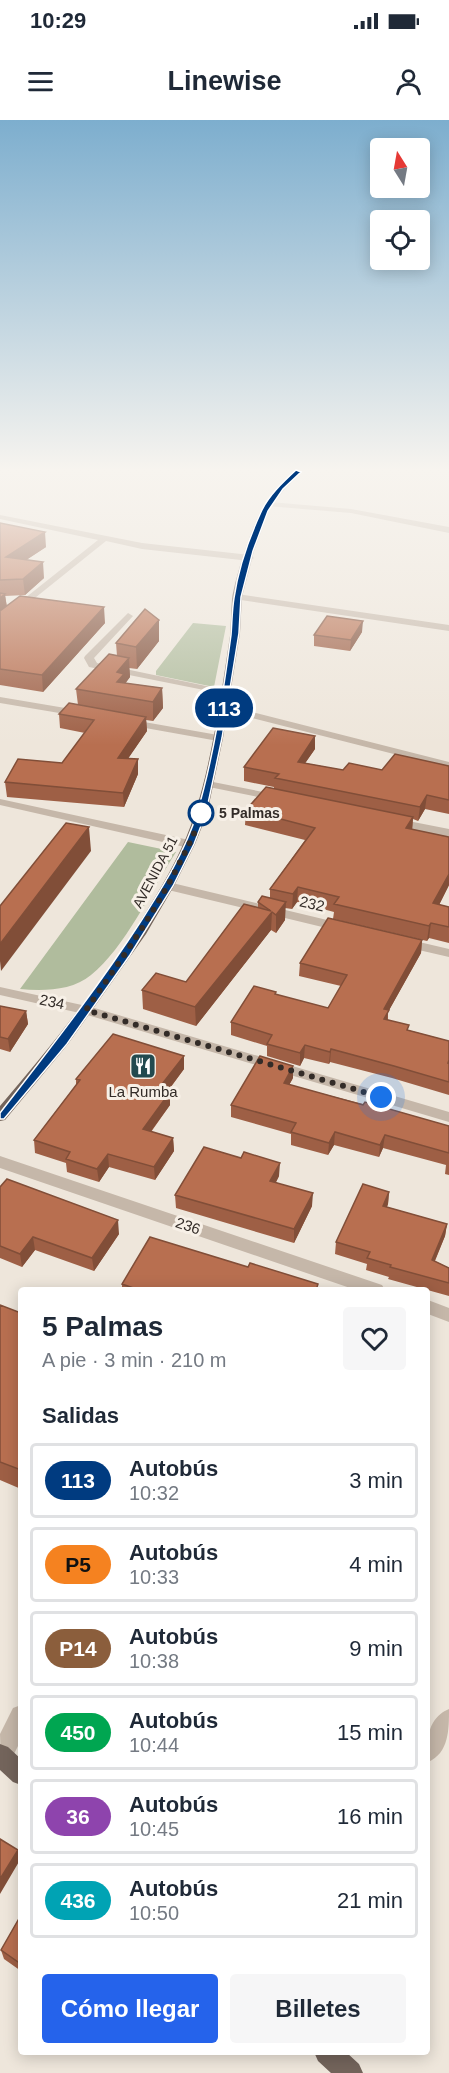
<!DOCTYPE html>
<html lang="es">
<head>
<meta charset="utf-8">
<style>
	:root { --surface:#fff; --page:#f6f6f7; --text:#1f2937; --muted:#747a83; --line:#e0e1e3; --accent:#2563eb }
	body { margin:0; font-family:Helvetica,sans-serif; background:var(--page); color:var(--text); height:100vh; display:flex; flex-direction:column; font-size:22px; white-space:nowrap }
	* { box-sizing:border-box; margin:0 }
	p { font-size:20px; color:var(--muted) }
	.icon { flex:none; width:33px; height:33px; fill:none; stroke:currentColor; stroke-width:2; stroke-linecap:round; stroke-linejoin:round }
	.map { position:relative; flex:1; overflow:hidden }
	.sheet { position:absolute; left:18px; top:1167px; width:412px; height:768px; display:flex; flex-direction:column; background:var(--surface); border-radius:6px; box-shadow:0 3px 15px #0003 }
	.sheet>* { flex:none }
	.badge { padding:0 12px; border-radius:20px; font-size:21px; line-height:39px }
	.needle { width:39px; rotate:349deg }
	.fabs { position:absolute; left:370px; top:18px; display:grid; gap:12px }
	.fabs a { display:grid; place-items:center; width:60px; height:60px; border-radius:6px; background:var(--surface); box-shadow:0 3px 15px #0003; font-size:30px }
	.you { position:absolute; width:30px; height:30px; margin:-15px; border:4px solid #fff; border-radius:50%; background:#1a73e8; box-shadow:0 0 0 9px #1a73e833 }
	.map>.badge { position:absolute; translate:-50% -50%; box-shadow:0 0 0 3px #fff }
	h2 { padding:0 24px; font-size:22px; line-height:54px }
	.round { display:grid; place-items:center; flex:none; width:63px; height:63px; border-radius:6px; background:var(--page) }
	.summary { display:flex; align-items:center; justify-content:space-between; height:102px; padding:0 24px }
	h1 { font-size:28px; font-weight:700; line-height:45px }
	.cta { display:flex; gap:12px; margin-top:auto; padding:12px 24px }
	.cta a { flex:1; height:69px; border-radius:6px; background:var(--accent); color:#fff; font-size:24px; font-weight:700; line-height:69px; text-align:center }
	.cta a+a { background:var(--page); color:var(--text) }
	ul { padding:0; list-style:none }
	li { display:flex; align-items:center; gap:18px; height:75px; margin:0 12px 9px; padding:0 12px; border:3px solid var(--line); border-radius:6px }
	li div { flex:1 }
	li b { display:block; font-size:22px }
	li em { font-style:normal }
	li .badge { min-width:66px; font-weight:700; text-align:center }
	.status { display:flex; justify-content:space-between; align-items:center; height:42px; padding:0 30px; background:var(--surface); direction:ltr }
	.status svg { height:16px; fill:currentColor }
	header { display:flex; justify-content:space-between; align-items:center; height:78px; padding:0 24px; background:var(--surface); font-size:27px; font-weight:700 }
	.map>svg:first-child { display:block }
</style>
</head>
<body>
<div class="status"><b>10:29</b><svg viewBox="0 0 49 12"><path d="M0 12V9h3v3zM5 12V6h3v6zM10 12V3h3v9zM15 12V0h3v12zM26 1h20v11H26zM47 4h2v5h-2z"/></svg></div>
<header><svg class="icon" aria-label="menu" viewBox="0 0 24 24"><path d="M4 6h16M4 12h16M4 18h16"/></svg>Linewise<svg class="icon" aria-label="person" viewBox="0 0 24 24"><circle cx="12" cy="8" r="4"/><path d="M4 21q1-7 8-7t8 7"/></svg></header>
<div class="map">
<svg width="449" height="1953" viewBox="0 0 449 1953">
	<rect width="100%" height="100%" fill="#eee6db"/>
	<path fill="#b0bc9d" d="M193,503L226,506L214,567L156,555V551Z
		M128,722L176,732C153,768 124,829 91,855C72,871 43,871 20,869Z"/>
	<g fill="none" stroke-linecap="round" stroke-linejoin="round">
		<path fill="#c5b7a9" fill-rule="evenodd" d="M270,382L351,389L449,407V413L351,393L267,386L266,384Z
			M0,395L142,423L250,435L254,438L250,441L142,429L106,421L0,506V498L98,420L0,399Z
			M237,474L449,505V511L234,479V475Z
			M128,493L133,496L94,538L97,543L225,570L230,573L229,575L89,547L84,538L85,536Z
			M0,577L83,591L88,594L83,597L0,583Z
			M224,585L449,642V648L220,590V586Z
			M127,599L218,615L223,618L218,621L123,604L122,602Z
			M208,661L278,675L284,678L278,681L204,666V662Z
			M0,679L189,720L195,724L189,728L0,685Z
			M393,698L449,709V717L389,705L387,702Z
			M168,762L348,805L350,808L343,812L164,769L162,766Z
			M402,818L449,829V837L397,825L395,822Z
			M0,867L91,887L449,992V1002L84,894L0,875Z
			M0,1036L382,1165L385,1170H356L0,1048Z
			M428,1180L449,1188V1202L428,1194Z
			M21,1585V1620L9,1644L1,1647L0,1614L13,1588Z
			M449,1589C449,1610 449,1633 428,1642C426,1622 427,1598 449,1589Z"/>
		<path fill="#73645b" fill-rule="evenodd" d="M294,352H302L284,370L269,390L254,431L242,477L240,513L223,618L207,694L195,724L174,766L146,814L68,924L5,1000L0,1001V986C54,923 106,858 149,787C167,758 185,726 195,693C213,636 221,575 230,516C231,504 231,491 232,479C235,458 251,408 262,389C270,375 282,363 294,352Z
			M0,1624L8,1627L21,1639V1665L13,1662L0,1650Z
			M314,1932H346L359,1944L363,1953H331L318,1941Z"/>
	</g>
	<path fill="#9e5f45" d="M0,403L46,427L26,440L44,458L25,475L5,476L7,486L105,503L43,572L0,565Z
		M159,500V521L137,549L129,548L130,557L125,563L162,568L163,588L153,601L146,600L147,611L128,638L138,654L124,687L7,677L5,662L62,643L85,613L60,608L59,594L78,585L76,569L117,536L116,523Z
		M362,512L350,531L314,526V515Z
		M315,629L305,643L343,650H382L449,646V694L425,689L418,701L413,699L412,710L449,765L439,785L449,787V823L429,818L427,821L333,799L334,792L297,782L292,789L285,788V800L276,813L271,810L196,906L143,889L142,870L186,862L258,788V782L270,778V769L305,720L245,705L246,690L274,668V667L244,661V647Z
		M422,820L421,833L388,892V900L408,910L449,921V975L392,958L330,942L329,944L304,938L300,946L267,936V926L231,915V902L276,875L328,888L341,866L299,856L300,843Z
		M0,886L26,891L28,904L10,932L0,929Z
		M184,936V949L168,971L170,972V985L151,1012L173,1018L174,1031L155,1060L109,1047L99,1062L67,1052L66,1043L35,1033L34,1020L76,965V959Z
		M293,958L289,965L449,1006V1055L445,1054L446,1045L383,1028L379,1037L334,1025L328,1035L291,1025V1014L231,997V985Z
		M279,1056L276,1062L312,1086L294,1123L176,1088L175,1075Z
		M0,1067L119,1114L94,1151L35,1130L22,1147L0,1138Z
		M389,1072L388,1084L387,1087L447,1104L445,1116L435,1141L449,1148V1176L388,1159L389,1157L366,1150L367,1144L335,1134L336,1122Z
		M122,1164L318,1170H122Z
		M0,1185L21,1193V1369L0,1360Z
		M21,1795V1851L4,1839L1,1830Z"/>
	<path fill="#814e38" d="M45,412L46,427L8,452L6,437Z
		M43,442L44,458L25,475L23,459Z
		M5,474L7,490L0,496V478Z
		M104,487L105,503L43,572L42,555Z
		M159,500V521L137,549L136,527Z
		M363,501L362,512L350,531L351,520Z
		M129,538L130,557L125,564L118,576L117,552Z
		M162,568L163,588L153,601V582Z
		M146,597L147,611L119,652L118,638Z
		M315,616V629L297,655L298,642Z
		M138,639V654L124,687L123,673Z
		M427,675L425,689L418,701L420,687Z
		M413,697L412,711L406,708Z
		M89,707L91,731L1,851L0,841V824Z
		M449,754V765L432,799L433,783Z
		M298,767L297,782L292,789L293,774Z
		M286,782L285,800L276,813V795Z
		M272,792L271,810L196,906L195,887Z
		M431,803L429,818L427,821L429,806Z
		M422,820L421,833L388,892L387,902L383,911L384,889Z
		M26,891L28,904L10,932L8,919Z
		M305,925L304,938L300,946V933Z
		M331,929L330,942L329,944L330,932Z
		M184,936V949L160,981L159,968Z
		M293,946V958L283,976L284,963Z
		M170,972V985L143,1022V1009Z
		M335,1012L334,1025L328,1035L329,1023Z
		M385,1015L383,1028L379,1037L380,1025Z
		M173,1018L174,1031L155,1060L154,1047Z
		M108,1034L109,1047L99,1062L97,1049Z
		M280,1043L279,1056L270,1074V1061Z
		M389,1072L388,1084L382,1098L383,1086Z
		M313,1073L312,1086L294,1123V1109Z
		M118,1100L119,1114L94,1151L92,1138Z
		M447,1104L445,1116L430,1152L432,1140Z
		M33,1117L35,1130L22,1147L20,1134Z
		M18,1730L20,1740L0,1774V1759Z"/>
	<path fill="#b86f50" stroke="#814e38" stroke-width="1.5" d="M0,403L45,412L6,437L43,442L23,459L0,460Z
		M0,473L5,474L0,478Z
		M20,476L104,487L42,555L0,549V491Z
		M145,489L159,500L136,527L116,523Z
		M327,496L363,501L351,520L314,515Z
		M109,534L129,538L117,552L124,554L117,562L162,568L153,582L76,569Z
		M69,583L146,597L118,638L138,639L123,673L5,662L18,639L62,643L94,600L59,594Z
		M273,608L315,616L298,642L343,650L349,643L382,650L395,634L449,646V680L427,675L420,687L275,658L279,654L244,647Z
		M266,667L413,697L406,708L449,717V754L433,783L449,787V807L431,803L429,806L334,784L339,777L298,767L293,774L270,769L315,708L246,690Z
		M66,703L89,707L0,824V786Z
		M262,776L286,782L276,795L272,792L195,887L142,870L156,853L186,862L244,784L271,791L258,782Z
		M328,798L422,820L384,889L389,890L384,899L409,905L407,910L449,921V940L448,943H449V962L394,946L331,929L330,932L305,925L300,933L267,924L272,915L231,902L254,866L276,872L275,874L328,888L347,855L300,843Z
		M0,886L26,891L8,919L0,917Z
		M113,914L184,936L159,968L170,972L143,1009L173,1018L154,1047L108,1034L97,1049L66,1039L70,1032L34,1020L80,960L76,959Z
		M260,936L293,946L284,963L363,985L365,982L449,1006V1033L385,1015L380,1025L335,1012L329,1023L291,1012L296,1003L231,985Z
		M204,1027L241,1038L244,1032L280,1043L270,1061L313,1073L294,1109L175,1075Z
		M7,1059L118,1100L92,1138L33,1117L20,1134L0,1126V1067Z
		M363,1064L389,1072L383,1086L447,1104L432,1140L449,1148V1163L390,1147L391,1145L367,1138L370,1132L336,1122Z
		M150,1117L248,1147L250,1143L318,1164L316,1170H139L122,1164Z
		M0,1185L21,1193V1350L0,1342Z
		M0,1719L18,1730L0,1759Z
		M21,1795V1844L1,1830Z"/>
	<linearGradient id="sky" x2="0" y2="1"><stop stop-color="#7daece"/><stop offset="0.56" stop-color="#f7f4ef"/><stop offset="1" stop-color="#f7f4ef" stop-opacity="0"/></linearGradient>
	<rect width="449" height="625" fill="url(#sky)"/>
	<path fill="#003b80" stroke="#fff" stroke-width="1.5" d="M296,350L301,352L283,369L268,391L253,431L241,477L239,513L222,618L206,693L194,724L173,766L130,835L67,924L4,999H0V993C48,931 97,869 141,801C162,768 185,732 197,693C214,636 223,574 231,515C232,503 232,490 234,478C238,450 249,418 261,392C268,376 283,362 296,350Z"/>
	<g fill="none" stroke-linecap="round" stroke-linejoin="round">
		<path stroke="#332c28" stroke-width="6" stroke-dasharray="0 10.8" d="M201,693C197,709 189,725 181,740C155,793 120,841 86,890L381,977"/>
	</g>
	<defs>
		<symbol id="restaurant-square" viewBox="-11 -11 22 22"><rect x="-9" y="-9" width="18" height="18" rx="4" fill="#224a4f" stroke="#f7f0e7"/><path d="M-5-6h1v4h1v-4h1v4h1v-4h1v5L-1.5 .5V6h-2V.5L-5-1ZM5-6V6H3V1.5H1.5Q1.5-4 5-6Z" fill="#fff"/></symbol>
	</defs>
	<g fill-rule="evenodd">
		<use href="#restaurant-square" x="128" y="931" width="30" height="30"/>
	</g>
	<circle fill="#fff" stroke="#003b80" stroke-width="3" cx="201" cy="693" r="12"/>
	<g text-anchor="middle" stroke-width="6" stroke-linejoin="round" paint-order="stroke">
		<g font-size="14" font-weight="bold" fill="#332c28" stroke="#f7f0e7" text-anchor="start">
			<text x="219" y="698">5 Palmas</text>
		</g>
		<g font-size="14" fill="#332c28" stroke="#f7f0e7">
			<text transform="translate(155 752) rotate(-62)" y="5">AVENIDA 51</text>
		</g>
		<g font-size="15" fill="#332c28" stroke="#f7f0e7">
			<text transform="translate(312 784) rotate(13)" y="5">232</text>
			<text transform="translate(52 882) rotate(12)" y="5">234</text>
			<text transform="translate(188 1106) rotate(19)" y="5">236</text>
		</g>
		<g font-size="15" fill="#332c28" stroke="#f7f0e7">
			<text x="143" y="977">La Rumba</text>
		</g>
	</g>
</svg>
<div class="fabs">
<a><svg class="needle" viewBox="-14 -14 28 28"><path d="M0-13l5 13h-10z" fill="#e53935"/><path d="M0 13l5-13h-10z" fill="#747a83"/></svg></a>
<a><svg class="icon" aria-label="locate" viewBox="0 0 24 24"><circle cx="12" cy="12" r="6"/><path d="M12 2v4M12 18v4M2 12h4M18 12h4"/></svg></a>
</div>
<div class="you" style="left:381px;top:977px"></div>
<b class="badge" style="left:224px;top:588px;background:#003b80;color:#fff">113</b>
<section class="sheet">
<div class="summary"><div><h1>5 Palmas</h1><p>A pie · 3 min · 210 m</p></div><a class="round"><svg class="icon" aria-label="heart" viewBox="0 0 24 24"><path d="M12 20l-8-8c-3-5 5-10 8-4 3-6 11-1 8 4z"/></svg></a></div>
<h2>Salidas</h2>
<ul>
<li><span class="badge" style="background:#003b80;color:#fff">113</span><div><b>Autobús</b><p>10:32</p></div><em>3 min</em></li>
<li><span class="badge" style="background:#f58220;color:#111">P5</span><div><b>Autobús</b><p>10:33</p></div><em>4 min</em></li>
<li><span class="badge" style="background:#8b5e3c;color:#fff">P14</span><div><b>Autobús</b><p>10:38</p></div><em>9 min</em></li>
<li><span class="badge" style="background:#00a651;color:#fff">450</span><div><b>Autobús</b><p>10:44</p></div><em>15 min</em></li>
<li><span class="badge" style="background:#8e44ad;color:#fff">36</span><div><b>Autobús</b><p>10:45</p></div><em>16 min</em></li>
<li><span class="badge" style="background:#00a3b4;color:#fff">436</span><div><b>Autobús</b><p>10:50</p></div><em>21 min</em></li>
</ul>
<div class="cta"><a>Cómo llegar</a><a>Billetes</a></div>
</section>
</div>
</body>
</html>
